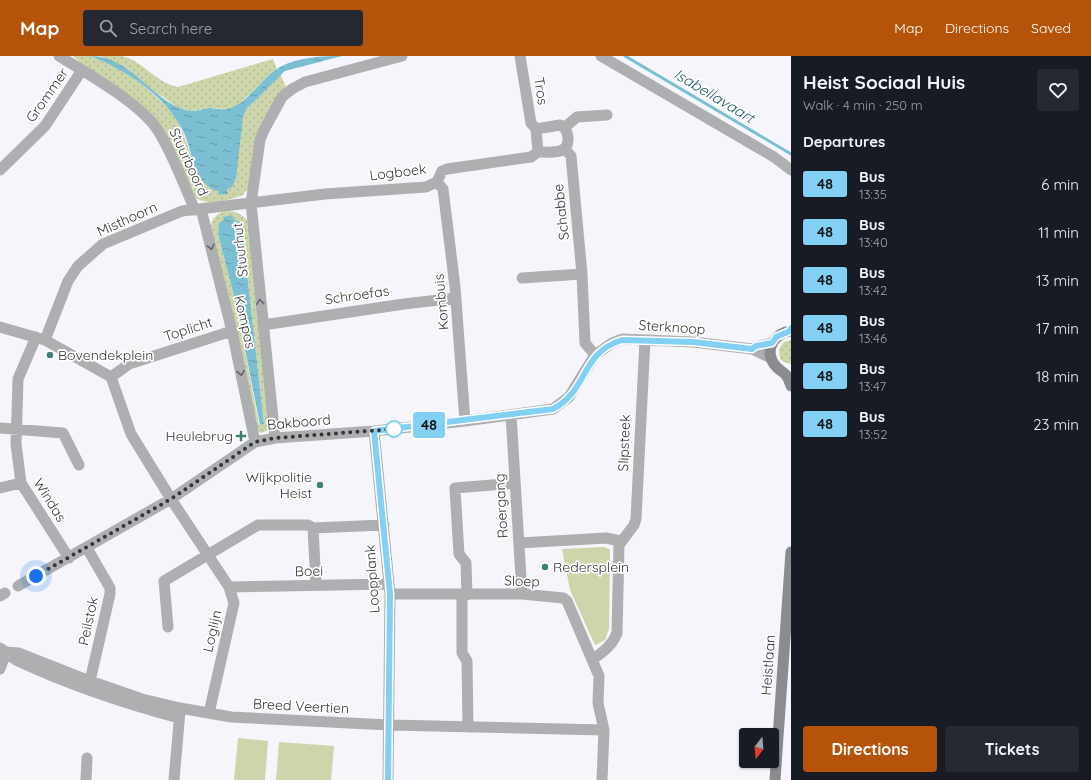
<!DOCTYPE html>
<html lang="en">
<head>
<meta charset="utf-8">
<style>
	:root { --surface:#171b24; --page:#242831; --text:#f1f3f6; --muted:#9ea1a6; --accent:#b45309 }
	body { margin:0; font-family:Quicksand,sans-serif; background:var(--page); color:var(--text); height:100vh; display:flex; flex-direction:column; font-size:15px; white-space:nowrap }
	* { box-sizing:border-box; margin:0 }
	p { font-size:13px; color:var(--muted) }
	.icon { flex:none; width:22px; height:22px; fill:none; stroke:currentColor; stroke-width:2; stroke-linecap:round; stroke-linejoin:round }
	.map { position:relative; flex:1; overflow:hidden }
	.side { display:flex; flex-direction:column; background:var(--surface); width:300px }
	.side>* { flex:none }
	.badge { padding:0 8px; border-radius:3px; font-size:14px; line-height:26px }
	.needle { width:26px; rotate:196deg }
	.controls { position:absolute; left:739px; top:672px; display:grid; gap:8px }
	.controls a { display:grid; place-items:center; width:40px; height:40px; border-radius:4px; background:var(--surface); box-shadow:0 1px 3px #0004; font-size:20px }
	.you { position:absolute; width:20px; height:20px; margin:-10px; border:3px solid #fff; border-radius:50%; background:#1a73e8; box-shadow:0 0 0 6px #1a73e833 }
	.map>.badge { position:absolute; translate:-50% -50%; box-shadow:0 0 0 2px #fff }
	h2 { padding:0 12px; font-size:15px; line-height:36px }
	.round { display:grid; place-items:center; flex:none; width:42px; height:42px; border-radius:4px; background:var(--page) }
	.headline { display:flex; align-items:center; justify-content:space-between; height:68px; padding:0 12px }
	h1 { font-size:19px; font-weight:800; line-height:30px }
	.button { display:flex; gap:8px; margin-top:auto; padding:8px 12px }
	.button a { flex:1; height:46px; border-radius:4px; background:var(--accent); color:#fff; font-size:16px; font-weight:800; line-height:46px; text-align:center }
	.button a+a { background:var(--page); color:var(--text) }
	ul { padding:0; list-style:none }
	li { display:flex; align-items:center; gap:12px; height:48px; padding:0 12px }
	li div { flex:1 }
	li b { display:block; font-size:15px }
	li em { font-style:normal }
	li .badge { min-width:44px; font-weight:700; text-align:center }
	header { display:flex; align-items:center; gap:24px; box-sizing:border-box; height:56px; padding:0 20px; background:var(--accent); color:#fff }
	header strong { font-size:19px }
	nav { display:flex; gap:22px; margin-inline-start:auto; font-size:14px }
	.search { width:280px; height:36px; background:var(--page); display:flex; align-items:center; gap:10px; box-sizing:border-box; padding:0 14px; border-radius:4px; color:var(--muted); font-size:15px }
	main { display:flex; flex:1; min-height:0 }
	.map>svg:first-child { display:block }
</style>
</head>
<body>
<header>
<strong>Map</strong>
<div class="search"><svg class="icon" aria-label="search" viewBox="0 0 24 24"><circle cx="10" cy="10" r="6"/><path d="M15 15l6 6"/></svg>Search here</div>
<nav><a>Map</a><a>Directions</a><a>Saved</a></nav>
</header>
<main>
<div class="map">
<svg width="791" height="724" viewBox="0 0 791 724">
	<defs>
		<pattern id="grass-dots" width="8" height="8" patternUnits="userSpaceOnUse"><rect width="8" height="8" fill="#cdd6ab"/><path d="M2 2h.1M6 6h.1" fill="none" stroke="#b1b894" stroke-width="1.8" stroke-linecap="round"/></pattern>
		<pattern id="water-ripples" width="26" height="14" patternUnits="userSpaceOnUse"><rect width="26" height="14" fill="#7bbfd2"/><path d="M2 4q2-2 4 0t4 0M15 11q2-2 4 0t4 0" fill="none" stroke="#669cab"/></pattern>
	</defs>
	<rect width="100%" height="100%" fill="#f6f5fc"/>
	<path fill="url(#grass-dots)" fill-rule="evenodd" d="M73,0C78,0 85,0 91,0C116,5 160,40 175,61C188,79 194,130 218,135L219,139L228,138L227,133L243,61L247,52L280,18L286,31L276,41L248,132L243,139C230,144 208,150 196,142L174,93Z
		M100,0C107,0 115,0 122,0C143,5 156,27 178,31L273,3L277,13L237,50L228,53L210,52L192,55L180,53L112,5Z
		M225,155C237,155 242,158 250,167L271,371L266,375L261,377L256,374L210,175C211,164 214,159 225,155ZM233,163L242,173L264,368L259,369L236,248L218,178L219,167Z
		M791,284V308L784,306L780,303L779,293L784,286Z"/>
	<path fill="#cdd6ab" d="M603,491L610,493L609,573L605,584L596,589L594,587L570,534L562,493Z
		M238,682L268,685L265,724H234Z
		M279,686L334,690L331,724H276Z"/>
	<path fill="url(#water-ripples)" d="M91,0C132,0 158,52 191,55C197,55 203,53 209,52C215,52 221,54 227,53C247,50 263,19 282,10C299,1 322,0 342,0L285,15L247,52L243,61L236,122L232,131L227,133L228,138L219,139L218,135C195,130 192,95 184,77C167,40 127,15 91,0Z
		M232,159L233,163L239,166L242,173L264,368L260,369L236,248L218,178L219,167L224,164L223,161Z"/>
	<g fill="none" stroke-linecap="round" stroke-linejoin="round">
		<path stroke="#7bbfd2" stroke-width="3" d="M625,0L791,98"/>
		<path stroke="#adafb1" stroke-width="11" d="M59,0C87,17 139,47 157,73C173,98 183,127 195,154
			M520,0L531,67L536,73
			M601,0L774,101L791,114
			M560,69C566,72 567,75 568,82C569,99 551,96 538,96L536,73Z
			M565,71L577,61L607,59
			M565,93L571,100L582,218L585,287L595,299
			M0,114L45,70L82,14
			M437,126L443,133L455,231L465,365
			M201,153L232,275L255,386
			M522,222L582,218
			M263,269L404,248L456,242
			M0,271L45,284L111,321L131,378L171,443L229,531L234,547L209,657
			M36,281L18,323L16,388L21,427L69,502
			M45,284L68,225L78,210L103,188L182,155L325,138L426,131L437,126L442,115L447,113L531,101L538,96
			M752,293L756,291L772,287
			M111,321L129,308L232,275
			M511,359L522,538
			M0,372L63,377L79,409
			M374,375L390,538L388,724
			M275,382L251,147L260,84L264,74L282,41L292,33L305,26L402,0
			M0,432L21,427
			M313,472L316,529
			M519,487L606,482L620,485
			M87,492L110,532V538L90,625
			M18,530L171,443L255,386L275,382L374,375L465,365L553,353L569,341L595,299L612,287L622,283L693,286L752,293L771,302
			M229,531L389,528
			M390,538H522L563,542L567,545L599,620L598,647L604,674L602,724
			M462,539V597L467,605L468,671
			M467,539L466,507L459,498L455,432L515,427
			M0,540L5,537
			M168,571L164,525L258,469H308L313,472L384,469
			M0,592L6,596L19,597L90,625L142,643L180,652L231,661L389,669L604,674
			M592,604C603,596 612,590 617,577L619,489L634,469L636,463L645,284
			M0,613L6,596L16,604C69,629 123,647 179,662
			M86,724L87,702
			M174,724L180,655"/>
		<path stroke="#8a8c90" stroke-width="11" d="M791,275C775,277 764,293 774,308C782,319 786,313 791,330
			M775,724L791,496"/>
	</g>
	<defs><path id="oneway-chevron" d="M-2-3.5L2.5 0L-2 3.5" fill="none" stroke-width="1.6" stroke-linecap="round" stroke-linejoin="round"/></defs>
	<g stroke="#666668">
		<use href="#oneway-chevron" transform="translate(211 191) rotate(76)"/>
		<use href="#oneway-chevron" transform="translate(260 246) rotate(-96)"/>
		<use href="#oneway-chevron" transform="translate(241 317) rotate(79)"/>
	</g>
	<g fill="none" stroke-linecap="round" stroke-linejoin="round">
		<defs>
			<path id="line" d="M388,724L390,538L374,375L553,353C589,334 580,297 622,284L693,286L752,293L756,290L772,287L776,281L790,275L791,272"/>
		</defs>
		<use href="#line" stroke="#fff" stroke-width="9"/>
		<use href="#line" stroke="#83d0f5" stroke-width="6"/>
		<path stroke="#363638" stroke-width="4" stroke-dasharray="0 7.2" d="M36,520L171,443L255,386L275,382L394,373"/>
	</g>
	<g fill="#3e8174" stroke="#fff" stroke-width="1.5">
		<circle cx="50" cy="299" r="4"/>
		<path d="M239 374h4v4h4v4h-4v4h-4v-4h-4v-4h4z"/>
		<circle cx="320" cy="429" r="4"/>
		<circle cx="545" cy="511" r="4"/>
	</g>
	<circle fill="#fff" stroke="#83d0f5" stroke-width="2" cx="394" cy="373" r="8"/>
	<g text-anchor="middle" stroke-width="3.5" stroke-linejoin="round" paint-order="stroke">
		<g font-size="14" fill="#363638" stroke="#fff">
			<text transform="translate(541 35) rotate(81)" y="5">Tros</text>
			<text transform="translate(47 39) rotate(-55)" y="5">Grommer</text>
			<text transform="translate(189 106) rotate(65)" y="5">Stuurboord</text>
			<text transform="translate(398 116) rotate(-7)" y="5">Logboek</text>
			<text transform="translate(561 156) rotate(-96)" y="5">Schabbe</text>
			<text transform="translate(127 163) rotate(-24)" y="5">Misthoorn</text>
			<text transform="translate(240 194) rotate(-96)" y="5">Stuurhut</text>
			<text transform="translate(357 239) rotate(-8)" y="5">Schroefas</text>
			<text transform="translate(441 246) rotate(-95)" y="5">Kombuis</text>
			<text transform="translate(245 266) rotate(77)" y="5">Kompas</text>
			<text transform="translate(672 271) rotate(4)" y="5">Sterknoop</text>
			<text transform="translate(188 273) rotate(-18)" y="5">Toplicht</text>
			<text transform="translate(299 366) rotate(-5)" y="5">Bakboord</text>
			<text transform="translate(624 387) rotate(-88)" y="5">Slipsteek</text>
			<text transform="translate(50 444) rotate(58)" y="5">Windas</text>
			<text transform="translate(501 450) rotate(-93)" y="5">Roergang</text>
			<text transform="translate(309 515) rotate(-1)" y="5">Boei</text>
			<text transform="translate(372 523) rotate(-94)" y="5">Loopplank</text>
			<text transform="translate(522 525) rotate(2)" y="5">Sloep</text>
			<text transform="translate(88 565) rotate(-78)" y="5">Peilstok</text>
			<text transform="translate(212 575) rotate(-77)" y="5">Loglijn</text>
			<text transform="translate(768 609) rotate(-86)" y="5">Heistlaan</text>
			<text transform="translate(301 650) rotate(3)" y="5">Breed Veertien</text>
		</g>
		<g font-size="14" fill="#363638" stroke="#fff" text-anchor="start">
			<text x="58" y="304">Bovendekplein</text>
			<text x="233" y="385" text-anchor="end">Heulebrug</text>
			<text x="312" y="426" text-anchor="end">Wijkpolitie<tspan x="312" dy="16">Heist</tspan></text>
			<text x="553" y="516">Redersplein</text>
		</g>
		<g font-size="15" font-style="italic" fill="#255d6b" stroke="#fff">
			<text transform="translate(714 40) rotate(31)" y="5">Isabellavaart</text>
		</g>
	</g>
</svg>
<div class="controls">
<a><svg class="needle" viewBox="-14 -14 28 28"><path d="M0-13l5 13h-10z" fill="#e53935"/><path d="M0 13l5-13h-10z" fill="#9ea1a6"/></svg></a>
</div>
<div class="you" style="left:36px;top:520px"></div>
<b class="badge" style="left:429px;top:369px;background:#83d0f5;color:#111">48</b>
</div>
<section class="side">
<div class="headline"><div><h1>Heist Sociaal Huis</h1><p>Walk · 4 min · 250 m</p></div><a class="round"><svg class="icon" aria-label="heart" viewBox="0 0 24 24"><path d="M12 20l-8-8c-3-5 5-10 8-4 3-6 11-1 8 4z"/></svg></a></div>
<h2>Departures</h2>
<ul>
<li><span class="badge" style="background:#83d0f5;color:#111">48</span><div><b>Bus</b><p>13:35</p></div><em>6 min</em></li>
<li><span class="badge" style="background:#83d0f5;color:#111">48</span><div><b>Bus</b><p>13:40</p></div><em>11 min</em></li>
<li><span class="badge" style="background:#83d0f5;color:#111">48</span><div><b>Bus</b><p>13:42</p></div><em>13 min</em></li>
<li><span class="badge" style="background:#83d0f5;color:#111">48</span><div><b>Bus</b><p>13:46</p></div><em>17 min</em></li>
<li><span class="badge" style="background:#83d0f5;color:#111">48</span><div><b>Bus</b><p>13:47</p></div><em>18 min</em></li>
<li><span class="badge" style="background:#83d0f5;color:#111">48</span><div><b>Bus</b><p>13:52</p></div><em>23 min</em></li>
</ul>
<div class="button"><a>Directions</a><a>Tickets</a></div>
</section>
</main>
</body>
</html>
